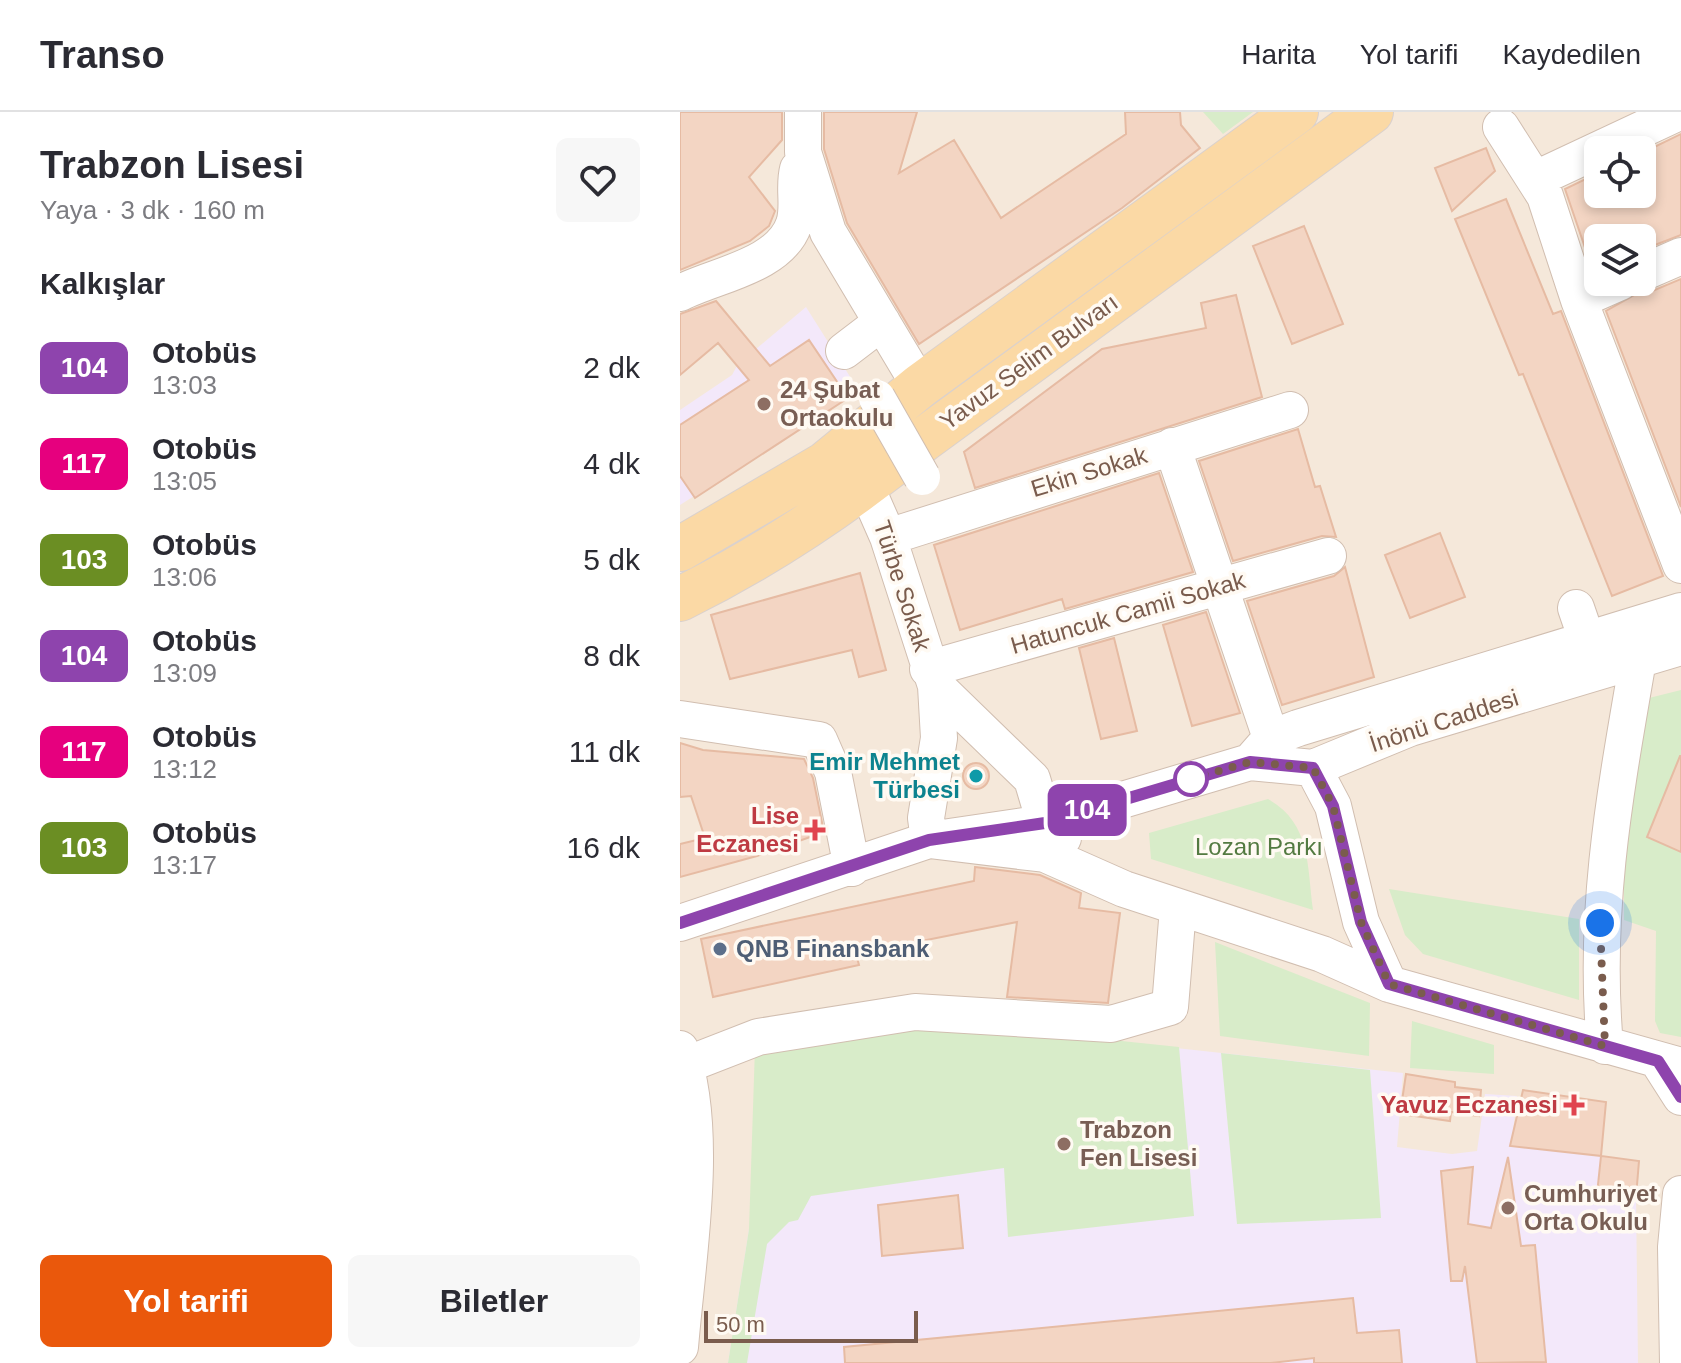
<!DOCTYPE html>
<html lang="tr">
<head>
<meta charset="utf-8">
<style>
	:root { --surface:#fff; --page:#f7f7f7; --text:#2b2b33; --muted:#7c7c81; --line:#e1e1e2; --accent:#ea580c }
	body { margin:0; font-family:Helvetica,sans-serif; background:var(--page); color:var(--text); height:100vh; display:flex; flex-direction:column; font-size:30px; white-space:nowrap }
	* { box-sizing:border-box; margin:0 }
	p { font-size:26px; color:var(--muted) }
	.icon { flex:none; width:44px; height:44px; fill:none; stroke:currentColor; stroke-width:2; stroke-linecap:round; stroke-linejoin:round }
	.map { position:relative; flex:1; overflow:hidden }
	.details { display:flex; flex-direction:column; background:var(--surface); width:680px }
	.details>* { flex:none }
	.badge { padding:0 16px; border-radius:12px; font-size:28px; line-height:52px }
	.controls { position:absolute; left:904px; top:24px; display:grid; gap:16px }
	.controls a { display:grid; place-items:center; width:72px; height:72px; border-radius:12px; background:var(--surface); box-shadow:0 4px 12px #0003; font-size:40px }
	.scale { position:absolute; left:24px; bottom:20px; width:214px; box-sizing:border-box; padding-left:8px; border:4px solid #7a5c4d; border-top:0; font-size:22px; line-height:28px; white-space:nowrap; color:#7a5c4d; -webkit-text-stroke:6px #fffaf3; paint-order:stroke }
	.you { position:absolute; width:40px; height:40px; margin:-20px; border:6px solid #fff; border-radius:50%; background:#1a73e8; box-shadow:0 0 0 12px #1a73e833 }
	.map>.badge { position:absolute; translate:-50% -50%; box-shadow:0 0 0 4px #fff }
	h2 { padding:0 40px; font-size:30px; line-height:72px }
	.round { display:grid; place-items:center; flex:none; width:84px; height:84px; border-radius:12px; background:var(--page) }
	.summary { display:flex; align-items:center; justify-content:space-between; height:136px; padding:0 40px }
	h1 { font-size:38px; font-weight:800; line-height:60px }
	.button { display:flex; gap:16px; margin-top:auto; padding:16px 40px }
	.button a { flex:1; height:92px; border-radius:12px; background:var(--accent); color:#fff; font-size:32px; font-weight:800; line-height:92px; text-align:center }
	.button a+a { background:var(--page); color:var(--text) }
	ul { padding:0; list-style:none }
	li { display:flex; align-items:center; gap:24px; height:96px; padding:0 40px }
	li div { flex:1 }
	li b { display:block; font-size:30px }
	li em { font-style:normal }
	li .badge { min-width:88px; font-weight:700; text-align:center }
	header { display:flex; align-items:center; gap:48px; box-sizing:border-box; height:112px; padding:0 40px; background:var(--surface); border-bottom:2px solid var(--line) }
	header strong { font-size:38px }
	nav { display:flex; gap:44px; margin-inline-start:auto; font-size:28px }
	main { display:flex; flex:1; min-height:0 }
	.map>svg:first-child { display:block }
</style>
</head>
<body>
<header>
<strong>Transo</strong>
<nav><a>Harita</a><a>Yol tarifi</a><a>Kaydedilen</a></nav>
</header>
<main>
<section class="details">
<div class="summary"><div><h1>Trabzon Lisesi</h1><p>Yaya · 3 dk · 160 m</p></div><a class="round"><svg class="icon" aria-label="heart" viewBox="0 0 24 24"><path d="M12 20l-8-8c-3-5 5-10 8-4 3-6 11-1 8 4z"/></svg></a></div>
<h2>Kalkışlar</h2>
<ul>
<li><span class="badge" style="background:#8e44ad;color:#fff">104</span><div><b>Otobüs</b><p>13:03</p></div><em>2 dk</em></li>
<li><span class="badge" style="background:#e6007e;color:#fff">117</span><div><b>Otobüs</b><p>13:05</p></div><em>4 dk</em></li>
<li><span class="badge" style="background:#6b8e23;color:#fff">103</span><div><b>Otobüs</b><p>13:06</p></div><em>5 dk</em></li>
<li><span class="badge" style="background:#8e44ad;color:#fff">104</span><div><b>Otobüs</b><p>13:09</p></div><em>8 dk</em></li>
<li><span class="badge" style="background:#e6007e;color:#fff">117</span><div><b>Otobüs</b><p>13:12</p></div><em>11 dk</em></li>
<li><span class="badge" style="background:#6b8e23;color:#fff">103</span><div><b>Otobüs</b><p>13:17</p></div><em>16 dk</em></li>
</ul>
<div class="button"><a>Yol tarifi</a><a>Biletler</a></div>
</section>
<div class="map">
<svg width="1001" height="1251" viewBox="0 0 1001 1251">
	<rect width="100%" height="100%" fill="#fdf6ec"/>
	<path fill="#f5e8da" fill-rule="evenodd" d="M0,0H1001V1251H0ZM918,38H962V82H918ZM918,126H962V170H918Z"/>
	<path fill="#f3e8fa" d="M126,195L174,271L168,286L0,393V298L52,263L58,252Z
		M241,908L723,961L717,1035L772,1042L797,1039L805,982L837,984L832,1028L857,1037L921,1044L917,1082L956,1085L958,1251H48L69,1117Z"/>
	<path fill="#d8ecc9" d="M523,0H573L543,22Z
		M1001,578V925L980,921L975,909L976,819L944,808V745L969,586Z
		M588,687C631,711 627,753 633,798L471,747L469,721Z
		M709,777L899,807V888L743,842L725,823Z
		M535,830L690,891L689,944L540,924Z
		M241,908L499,935L514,1104L328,1125L324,1056L131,1084L118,1108L109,1110L87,1132L67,1251H48L69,1117L75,935Z
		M732,909L814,933V962L730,956Z
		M541,941L690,958L701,1106L557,1112Z"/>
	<path fill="#f3d5c3" stroke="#e6bba3" stroke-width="2" d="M0,0H102V28L69,65L95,99L89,114L70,129L0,158Z
		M144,0H237L219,61L274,28L321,106L446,22L445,0H500L501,13L520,36L442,96L239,232L167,111L144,37Z
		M1001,22V123L962,138V126H918V157L913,159L885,77L918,61V82H962V41Z
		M806,36L815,59L772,99L755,56Z
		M826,87L873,202L881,199L983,464L932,484L843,262L839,263L775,107Z
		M624,114L663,212L612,232L573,134Z
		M1001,167V395L926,199L958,181L970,180Z
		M556,183L582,285L295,376L284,340L422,237L526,216L521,191Z
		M36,189L90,254L129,228L168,286L15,386L0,364V313L69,268L38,231L0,263V202Z
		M618,317L635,375L640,374L656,425L642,424L553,449L519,349Z
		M479,361L513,460L385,497L382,487L280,518L254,433Z
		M760,421L785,485L730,506L705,443Z
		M665,455L694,565L602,593L567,489L654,464Z
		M180,461L206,558L179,565L172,538L50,567L31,503Z
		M526,500L560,601L512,614L483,513Z
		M434,526L457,619L421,627L399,536Z
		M0,631L23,638L124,647L133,666L144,720L77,744L0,765V732L25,726L11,684L0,685Z
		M1000,644H1001V740L967,725Z
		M283 664a13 13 0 1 1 26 0a13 13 0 1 1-26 0Z
		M295,755L360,763L401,781L399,796L440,801L428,891L327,885L337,810L176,842L179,853L33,885L21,827L294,769Z
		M726,962L775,970V975L801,978L799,1004L771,1000L770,1009L720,1002Z
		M843,978L926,990L921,1044L959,1049L956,1085L917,1082L921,1044L830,1034Z
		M828,1045L841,1134L855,1133L866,1250L797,1251L785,1154L782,1169H771L761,1059L793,1055L788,1112L811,1116Z
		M278,1083L283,1136L202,1144L198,1093Z
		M673,1186L677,1221L719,1218L722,1251H634V1246L591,1251H165L164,1235Z"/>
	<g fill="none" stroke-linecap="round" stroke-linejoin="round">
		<defs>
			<path id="minor" d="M123,0V40L148,120L240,274
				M821,15L865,84L899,188L1001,453
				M856,67L999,0
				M962,161L1001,144
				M0,181C35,163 100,154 114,112C120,94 113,76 118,57
				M899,188L940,170
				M164,239L202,210
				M492,334L591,626
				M186,375L208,425L256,574L259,626L246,706L249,728L365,742L444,777L642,842L709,872L1001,954
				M208,425L610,298
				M896,496L907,528
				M248,557L648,444
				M256,574L352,667L365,711L383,726
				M0,607L139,628L153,660L172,756
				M570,650L591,626L618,616L1001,499
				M633,656L653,694L681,810L709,872
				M0,811L249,728L365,711L570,650L633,656L730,616L1001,535
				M925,934C913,798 935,681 958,548
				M0,937C30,1018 7,1149 0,1235
				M978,949L1001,985
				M6,953L78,925L235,900L431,912L490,895L498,796
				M998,1251L996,1135L1001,1082"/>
			<path id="major" d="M0,437L145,352L240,274L616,0
				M0,487C87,444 169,389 243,328L691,0"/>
		</defs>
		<use href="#minor" stroke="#d1beb0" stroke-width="38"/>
		<use href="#major" stroke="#dad1cd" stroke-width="46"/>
		<use href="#minor" stroke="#fff" stroke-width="36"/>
		<use href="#major" stroke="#fbd9a5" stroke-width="44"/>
		<defs>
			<path id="minor-bridge" d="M197,286L242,365"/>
		</defs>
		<use href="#minor-bridge" stroke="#d1beb0" stroke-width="38" stroke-linecap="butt"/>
		<use href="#minor-bridge" stroke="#fff" stroke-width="36"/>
	</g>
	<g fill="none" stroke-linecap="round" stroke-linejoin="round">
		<defs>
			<path id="line" d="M0,811L249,728L365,711L570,650L633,656L653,694L681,810L709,872L978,949L1001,985"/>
		</defs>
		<use href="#line" stroke="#fff" stroke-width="18"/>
		<use href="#line" stroke="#8e44ad" stroke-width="12"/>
		<path stroke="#7a5c4d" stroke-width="8" stroke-dasharray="0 14.4" d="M511,667L570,650L633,656L653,694L681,810L709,872L925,934L920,811"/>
	</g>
	<g fill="#8d6e63" stroke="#fffaf3" stroke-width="3">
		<circle cx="84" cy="292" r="8"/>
		<circle cx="384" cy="1032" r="8"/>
		<circle cx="828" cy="1096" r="8"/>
	</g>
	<circle fill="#0f9aa8" stroke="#fffaf3" stroke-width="3" cx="296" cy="664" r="8"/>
	<circle fill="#fff" stroke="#8e44ad" stroke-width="4" cx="511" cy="667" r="16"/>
	<g fill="#e0444e" stroke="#fffaf3" stroke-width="3">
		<path d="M131 706h8v8h8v8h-8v8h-8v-8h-8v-8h8z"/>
		<path d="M890 981h8v8h8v8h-8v8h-8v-8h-8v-8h8z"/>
	</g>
	<circle fill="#5c6f8a" stroke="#fffaf3" stroke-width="3" cx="40" cy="837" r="8"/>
	<g text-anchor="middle" stroke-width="7" stroke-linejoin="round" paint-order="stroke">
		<g font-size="24" fill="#7a5c4d" stroke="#fffaf3">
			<text transform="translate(349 250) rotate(-36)" y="8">Yavuz Selim Bulvarı</text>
			<text transform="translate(409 360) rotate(-17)" y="8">Ekin Sokak</text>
			<text transform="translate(222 474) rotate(72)" y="8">Türbe Sokak</text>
			<text transform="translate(448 501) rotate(-16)" y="8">Hatuncuk Camii Sokak</text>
			<text transform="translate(764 609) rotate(-18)" y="8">İnönü Caddesi</text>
		</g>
		<g font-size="24" font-weight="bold" fill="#785e54" stroke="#fffaf3" text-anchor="start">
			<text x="100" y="286">24 Şubat<tspan x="100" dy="28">Ortaokulu</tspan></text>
			<text x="400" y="1026">Trabzon<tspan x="400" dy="28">Fen Lisesi</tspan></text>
			<text x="844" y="1090">Cumhuriyet<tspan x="844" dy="28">Orta Okulu</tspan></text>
		</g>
		<g font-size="24" font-weight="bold" fill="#0d838f" stroke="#fffaf3" text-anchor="end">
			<text x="280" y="658">Emir Mehmet<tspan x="280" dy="28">Türbesi</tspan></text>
		</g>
		<g font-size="24" font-weight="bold" fill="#be3a42" stroke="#fffaf3" text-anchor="end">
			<text x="119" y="712">Lise<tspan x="119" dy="28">Eczanesi</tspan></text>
			<text x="878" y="1001">Yavuz Eczanesi</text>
		</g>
		<g font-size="24" fill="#537a41" stroke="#fffaf3">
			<text x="579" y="743">Lozan Parkı</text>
		</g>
		<g font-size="24" font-weight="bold" fill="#4e5e75" stroke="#fffaf3" text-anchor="start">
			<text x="56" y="845">QNB Finansbank</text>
		</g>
	</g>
</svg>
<div class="controls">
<a><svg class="icon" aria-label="locate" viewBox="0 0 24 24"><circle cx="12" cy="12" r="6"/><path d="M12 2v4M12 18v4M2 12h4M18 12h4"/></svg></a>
<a><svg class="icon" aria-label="layers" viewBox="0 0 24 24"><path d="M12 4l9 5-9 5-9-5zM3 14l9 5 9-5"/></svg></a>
</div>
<div class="scale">50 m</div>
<div class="you" style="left:920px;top:811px"></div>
<b class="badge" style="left:407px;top:698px;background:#8e44ad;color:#fff">104</b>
</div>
</main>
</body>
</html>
